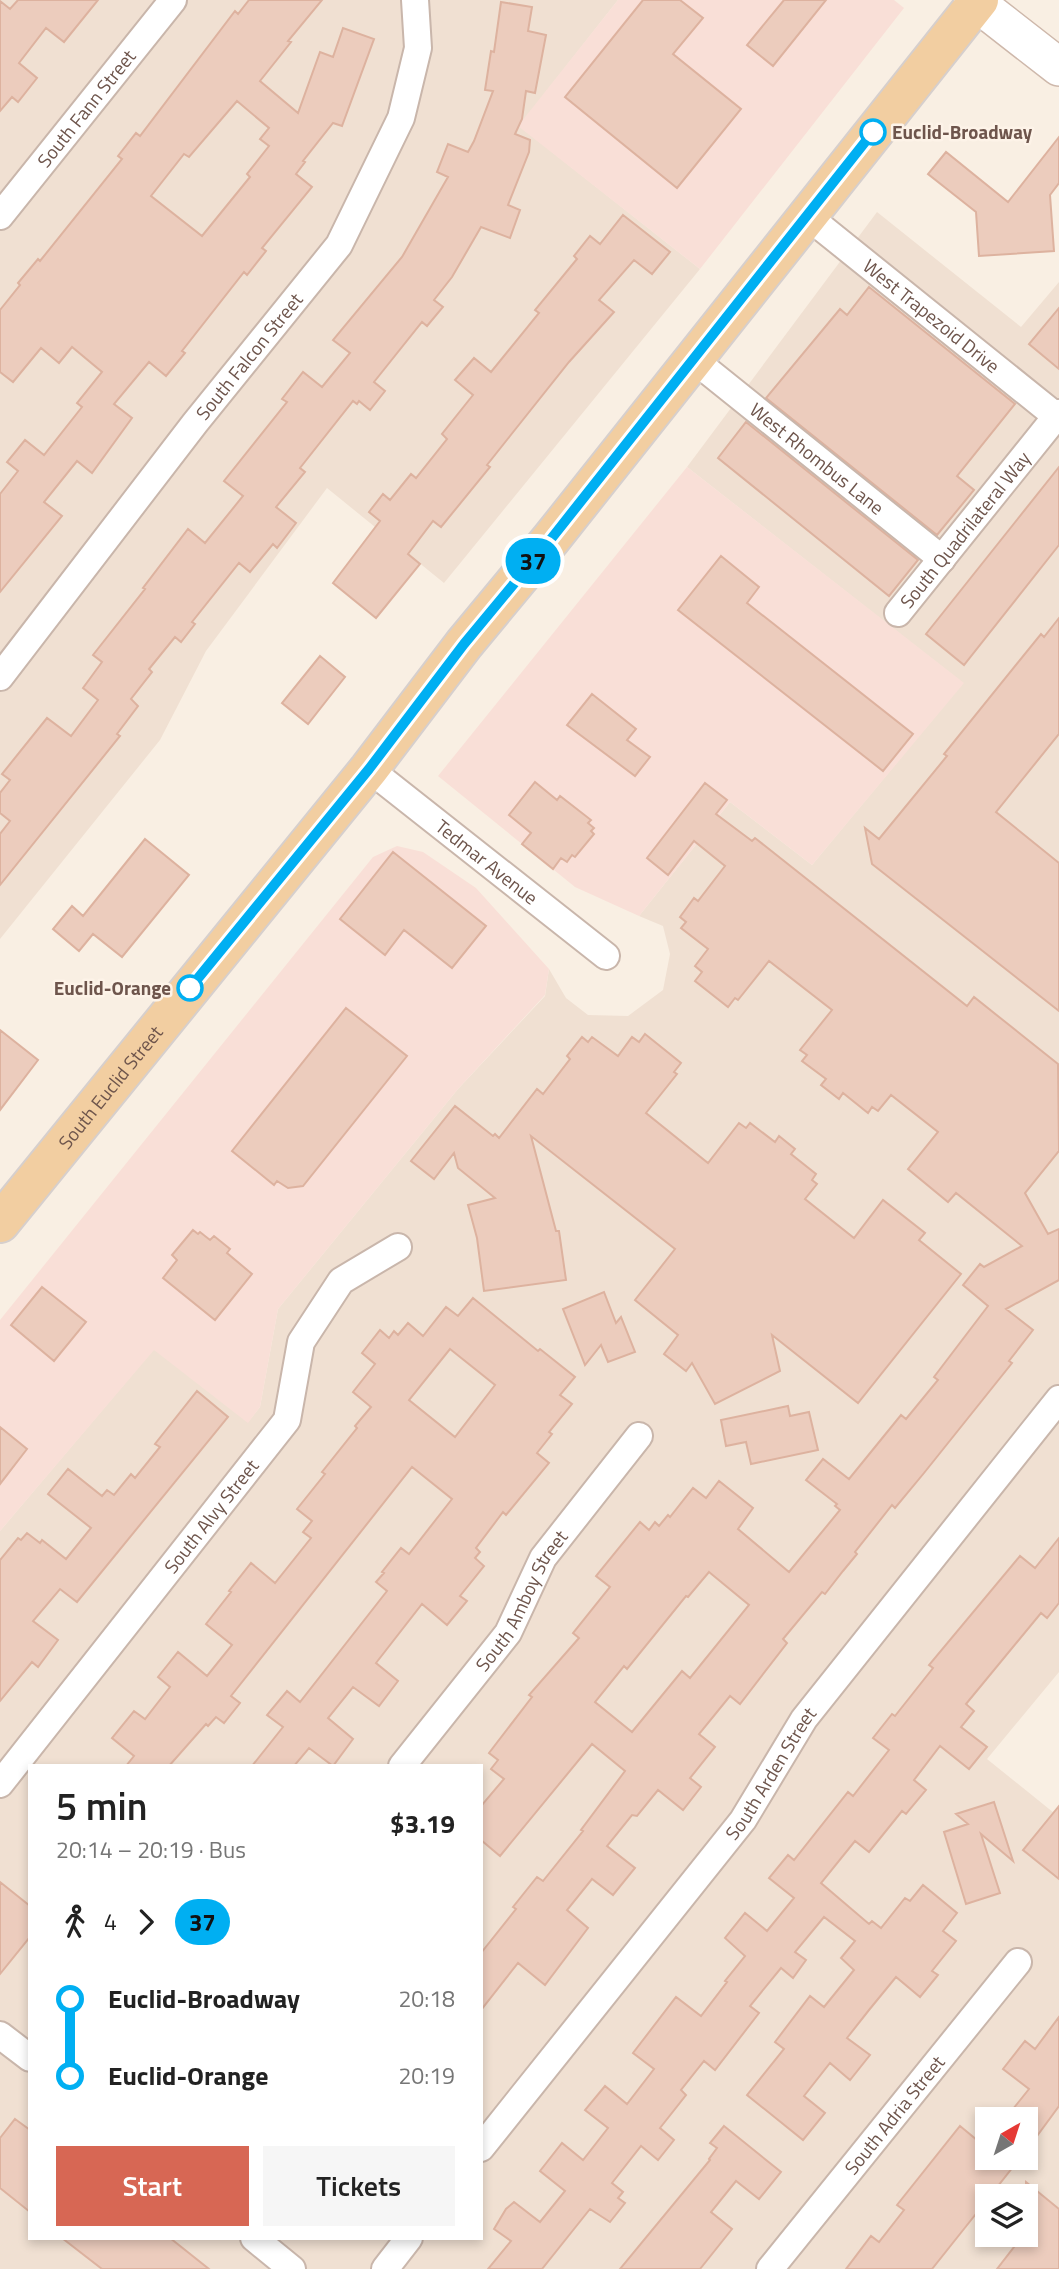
<!DOCTYPE html>
<html lang="en">
<head>
<meta charset="utf-8">
<style>
	:root { --surface:#fff; --page:#f6f6f6; --text:#222; --muted:#767676; --accent:#d76754 }
	body { margin:0; font-family:"Titillium Web",sans-serif; background:var(--page); color:var(--text); height:100vh; display:flex; flex-direction:column; font-size:26px; white-space:nowrap }
	* { box-sizing:border-box; margin:0 }
	p { font-size:23px; color:var(--muted) }
	.icon { flex:none; width:38px; height:38px; fill:none; stroke:currentColor; stroke-width:2; stroke-linecap:round; stroke-linejoin:round }
	.map { position:relative; flex:1; overflow:hidden }
	.side { position:absolute; left:28px; top:1764px; width:455px; height:476px; display:flex; flex-direction:column; background:var(--surface); border-radius:0px; box-shadow:0 4px 10px #0003 }
	.side>* { flex:none }
	.badge { padding:0 14px; border-radius:23px; font-size:24px; line-height:46px }
	.needle { width:46px; rotate:39deg }
	.controls { position:absolute; left:975px; top:2107px; display:grid; gap:14px }
	.controls a { display:grid; place-items:center; width:63px; height:63px; border-radius:0px; background:var(--surface); box-shadow:0 4px 10px #0003; font-size:35px }
	.map>.badge { position:absolute; translate:-50% -50%; box-shadow:0 0 0 4px #fff }
	.legs { display:flex; align-items:center; gap:10px; height:77px; padding:0 28px; font-size:23px }
	.legs p { margin-inline-start:auto }
	.head { display:flex; align-items:center; justify-content:space-between; height:119px; padding:0 28px }
	h1 { font-size:38px; font-weight:600; line-height:52px }
	.primary-button { display:flex; gap:14px; margin-top:auto; padding:14px 28px }
	.primary-button a { flex:1; height:80px; border-radius:0px; background:var(--accent); color:#fff; font-size:28px; font-weight:600; line-height:80px; text-align:center }
	.primary-button a+a { background:var(--page); color:var(--text) }
	ul { padding:0 28px; list-style:none }
	li { display:flex; align-items:center; gap:24px; height:77px; font-size:26px }
	li i { display:grid; place-items:center; width:10px; height:100%; margin:0 9px; background:currentColor }
	li i::after { content:''; width:18px; height:18px; margin:-9px; border:5px solid; border-radius:50%; background:var(--surface) }
	li p { margin-inline-start:auto }
	li:first-child i { background:linear-gradient(#0000 50%,currentColor 0) }
	li:last-child i { background:linear-gradient(currentColor 50%,#0000 0) }
	.map>svg:first-child { display:block }
</style>
</head>
<body>
<div class="map">
<svg width="1059" height="2269" viewBox="0 0 1059 2269">
	<rect width="100%" height="100%" fill="#f9efe3"/>
	<path fill="#f0e0d2" fill-rule="evenodd" d="M0,0H618L519,126L700,269L444,583L327,488L206,651L160,740L0,939Z
		M877,212L1021,327L1059,282V1672L987,1759L1059,1817V2269H0V1531L154,1349L248,1422L260,1407L278,1309L458,1089L545,996L549,969L566,998L588,1015L628,1016L663,990L670,954L663,926L639,916L730,802L812,865L963,683L687,467ZM30,1766H481V2238H30ZM987,2119H1026V2158H987ZM987,2196H1026V2235H987Z"/>
	<path fill="#f9dfd7" d="M618,0H894L904,8L700,269L518,126Z
		M687,467L964,683L812,865L730,802L639,916L575,887L438,776Z
		M397,846L423,852L476,888L549,969L545,995L458,1089L278,1309L260,1407L248,1423L154,1350L0,1531V1320L373,857Z"/>
	<path fill="#ecccbd" stroke="#ddb29f" stroke-width="2" fill-rule="evenodd" d="M18,0H98L64,42L46,28L19,63L37,78L18,102L12,97L0,111V1L10,9Z
		M249,0H322L288,41L291,42L260,81L298,113L320,52L333,57L343,28L374,39L342,126L333,123L303,161L305,162L296,174L312,187L262,248L266,251L247,275L244,272L182,351L185,353L166,376L149,362L114,404L132,418L92,473L77,461L44,502L62,516L0,592V494L18,471L7,462L25,440L44,455L82,407L77,403L102,372L72,347L59,363L41,348L13,382L0,372V310L20,285L18,283L38,259L40,261L122,159L118,156L136,133L140,136L235,11L238,14ZM237,101L269,128L260,139L269,146L247,174L250,177L202,236L151,196L184,154L189,157Z
		M643,0H680L703,18L673,54L741,109L677,188L565,97Z
		M784,0H826L773,66L747,45Z
		M501,2L532,7L528,31L546,35L535,93L526,91L522,119L515,134L530,140L529,152L508,205L520,210L510,238L481,227L452,277L434,300L443,307L427,326L422,322L374,382L385,391L370,410L359,401L357,404L353,401L300,468L305,472L276,507L296,523L277,548L273,544L250,572L239,563L192,622L195,624L181,642L175,637L149,669L152,672L131,699L138,706L117,734L120,736L0,885V834L10,821L0,813V793L10,780L2,774L47,718L71,736L98,700L83,688L102,662L93,655L145,589L143,588L188,529L205,543L243,496L224,481L287,402L282,399L303,372L322,387L350,353L333,340L402,257L448,177L437,172L448,144L468,152L474,141L493,91L485,90L491,51L494,52Z
		M1059,137V183L1050,195L1054,251L979,256L976,212L928,174L946,152L1008,202Z
		M623,215L670,252L652,274L634,260L599,300L614,312L569,362L510,436L487,465L490,467L441,527L433,521L408,554L420,564L376,618L333,583L380,521L369,512L383,494L390,500L411,474L416,478L447,439L442,434L473,395L455,380L474,358L491,372L539,313L535,310L577,259L574,256L590,236L600,244Z
		M869,287L1015,404L957,476L974,490L937,535L766,398L840,309L847,315Z
		M1059,308V369L1029,344Z
		M746,422L918,560L889,596L718,458Z
		M1059,467V545L964,665L926,634Z
		M721,556L759,587L747,603L913,734L883,771L678,610Z
		M1059,618V734L996,812L1059,863V1011L872,864L865,828L879,839L947,756L944,754L1041,634L1044,637Z
		M320,656L345,677L308,724L282,703Z
		M592,694L636,729L627,740L650,757L635,776L567,725Z
		M535,782L557,800L560,796L591,820L588,823L594,828L591,831L594,834L575,857L572,855L567,862L561,858L553,869L522,844L531,833L509,815Z
		M705,783L727,800L716,814L752,841L755,838L967,1006L974,997L1058,1064L1059,1151L1025,1193L1048,1234L1059,1229V1280L1006,1309L1033,1330L1009,1361L1012,1363L924,1473L895,1508L892,1505L855,1552L857,1554L843,1571L825,1594L822,1592L783,1639L787,1643L740,1704L730,1696L699,1734L715,1747L690,1778L701,1787L683,1810L658,1790L637,1816L632,1815L607,1846L635,1868L613,1895L592,1879L567,1910L588,1928L545,1985L518,1963L481,2010V1953L516,1909L513,1907L537,1877L543,1881L583,1831L581,1830L625,1771L592,1744L500,1856L481,1840V1806L504,1779L491,1769L498,1760L489,1753L532,1697L529,1695L579,1638L573,1633L610,1587L596,1576L640,1522L649,1530L655,1522L659,1526L668,1515L670,1517L693,1488L706,1498L719,1481L753,1508L738,1529L789,1572L840,1510L835,1506L837,1504L806,1480L823,1459L849,1479L901,1415L906,1419L938,1380L934,1377L988,1306L963,1285L980,1264L984,1267L1022,1246L956,1193L948,1202L908,1169L938,1132L891,1095L878,1111L872,1107L868,1113L843,1093L839,1099L821,1085L826,1079L802,1061L807,1055L800,1050L832,1010L769,961L738,1000L735,998L728,1007L695,981L702,972L695,966L708,949L681,928L686,922L680,917L694,898L698,901L725,866L694,841L668,875L647,858ZM709,1572L749,1605L690,1678L682,1671L632,1732L595,1702L624,1666L627,1669L686,1596L688,1597Z
		M145,839L189,875L122,957L93,934L79,951L53,929L72,906L83,916Z
		M393,852L486,926L452,968L404,930L385,955L340,919Z
		M346,1008L407,1056L303,1186L288,1188L277,1181L274,1185L232,1151Z
		M0,1030L38,1060L0,1110Z
		M645,1034L681,1063L674,1072L677,1074L646,1113L708,1163L739,1123L746,1128L750,1123L775,1142L779,1136L795,1149L791,1154L816,1174L812,1180L817,1184L805,1199L854,1238L883,1200L925,1233L919,1240L961,1274L858,1403L772,1335L780,1371L715,1404L692,1363L686,1371L664,1354L678,1335L635,1300L675,1249L531,1136L556,1231H559L566,1280L484,1291L477,1238L468,1205L495,1198L458,1168L454,1153L434,1179L411,1161L455,1106L493,1136L495,1134L499,1138L537,1089L543,1094L570,1059L567,1056L582,1037L588,1042L592,1037L618,1056L632,1037L639,1042Z
		M193,1230L198,1234L200,1232L210,1240L214,1236L230,1249L227,1253L252,1274L215,1320L163,1278L177,1260L172,1255Z
		M42,1287L86,1322L54,1361L11,1325Z
		M604,1292L616,1323L621,1317L635,1352L608,1362L601,1345L585,1365L563,1309Z
		M473,1298L538,1351L540,1349L575,1377L560,1395L572,1404L549,1432L552,1434L537,1453L549,1463L506,1515L503,1512L476,1548L480,1552L475,1558L484,1566L460,1596L467,1601L447,1625L422,1604L376,1663L398,1681L379,1706L353,1687L328,1718L353,1739L333,1766L309,1748L294,1766H252L283,1727L267,1715L287,1691L300,1702L387,1591L376,1582L384,1573L382,1572L401,1548L409,1554L452,1499L412,1467L231,1696L240,1703L224,1723L216,1717L208,1726L206,1724L169,1766H126L134,1756L112,1738L134,1711L145,1719L170,1687L158,1677L178,1652L207,1676L232,1645L206,1624L231,1592L229,1591L251,1563L275,1583L311,1538L303,1532L312,1521L297,1509L325,1474L322,1472L357,1428L355,1426L371,1407L353,1392L375,1364L362,1353L380,1330L389,1338L394,1331L398,1335L408,1323L423,1336L446,1307L458,1316ZM450,1349L495,1385L455,1437L409,1400Z
		M197,1391L228,1417L77,1602L60,1589L33,1621L58,1640L38,1667L32,1662L0,1701V1560L18,1538L21,1540L27,1533L40,1543L42,1540L66,1559L91,1528L48,1494L68,1469L102,1496L107,1490L114,1495L131,1474L135,1478L160,1447L155,1444Z
		M788,1406L790,1416L809,1412L818,1450L751,1464L746,1442L726,1446L721,1420Z
		M0,1427L27,1449L0,1484Z
		M1059,1538V1603L1047,1618L1041,1613L966,1704L974,1711L961,1727L987,1747L969,1769L940,1746L914,1780L926,1790L906,1814L902,1811L869,1852L855,1841L821,1883L869,1924L872,1921L881,1928L905,1898L910,1901L923,1885L957,1913L943,1931L956,1941L932,1971L938,1975L920,1997L896,1977L869,2010L847,2038L870,2055L850,2080L830,2063L804,2096L825,2113L803,2140L747,2095L784,2049L775,2042L810,1996L824,2007L854,1970L841,1958L855,1941L824,1917L795,1952L806,1960L793,1978L781,1968L750,2006L759,2013L715,2070L704,2061L681,2090L686,2095L660,2128L674,2140L658,2160L641,2146L612,2183L623,2192L618,2198L625,2203L610,2222L590,2209L542,2269H488L511,2241L494,2229L506,2209L514,2202L540,2222L565,2191L540,2171L562,2143L583,2160L608,2128L585,2110L605,2086L627,2104L654,2069L633,2053L676,1997L701,2016L727,1982L725,1981L745,1956L725,1938L745,1913L767,1931L794,1898L769,1878L788,1855L794,1860L848,1792L853,1796L889,1750L873,1738L892,1714L895,1716L933,1668L929,1665L1020,1556L1035,1568Z
		M994,1802L1013,1861L981,1834L1000,1893L966,1904L944,1832L968,1824L956,1814Z
		M1059,1806V1879L1023,1850Z
		M0,1882L30,1906V1937L0,1974Z
		M1059,2017V2106L1026,2151V2119H1005L1029,2089L1003,2069L1025,2041L1035,2049Z
		M15,2119L30,2130V2212L0,2188V2138Z
		M724,2126L781,2172L759,2199L736,2181L711,2212L732,2229L700,2269H620L710,2160L709,2159L717,2148L710,2143Z
		M960,2126L977,2140L985,2131L987,2133V2158H1020L990,2196H987V2200L932,2269H846L871,2236L879,2242L904,2210L897,2205Z
		M1026,2182L1059,2209V2269H997L1035,2220L1026,2213Z
		M62,2238H170L209,2269H102Z"/>
	<g fill="none" stroke-linecap="round" stroke-linejoin="round">
		<defs>
			<g id="street">
				<path id="s1" d="M806,215L1056,416"/>
				<path id="s2" d="M0,216L173,0"/>
				<path id="s3" d="M693,359L942,559"/>
				<path id="s4" d="M898,613L1059,413"/>
				<path id="s5" d="M0,677L195,423L339,245L401,118L418,48L415,0"/>
				<path id="s6" d="M369,769L606,956"/>
				<path id="s7" d="M402,1766L508,1633L543,1558L639,1436"/>
				<path id="s8" d="M0,1784L287,1420L301,1342L341,1281L398,1247"/>
				<path d="M0,2035L30,2058"/>
				<path id="s9" d="M481,2148L743,1820L804,1719L1059,1399"/>
				<path d="M254,2238L292,2269"/>
				<path d="M385,2269L409,2238"/>
				<path id="s10" d="M770,2269L1018,1962"/>
			</g>
			<path id="secondary" d="M973,0L1059,67"/>
			<g id="primary">
				<path id="s11" d="M0,1223L369,769L464,644L551,539L979,0"/>
			</g>
		</defs>
		<use href="#street" stroke="#c9b6ab" stroke-width="30"/>
		<use href="#secondary" stroke="#ceb8ab" stroke-width="40"/>
		<use href="#primary" stroke="#d6cfcd" stroke-width="42"/>
		<use href="#street" stroke="#fff" stroke-width="26"/>
		<use href="#secondary" stroke="#fff" stroke-width="37"/>
		<use href="#primary" stroke="#f2cea1" stroke-width="38"/>
	</g>
	<g fill="none" stroke-linecap="round" stroke-linejoin="round">
		<defs>
			<path id="line-1" d="M190,988L369,769L464,644L551,539L873,132"/>
		</defs>
		<use href="#line-1" stroke="#fff" stroke-width="16"/>
		<use href="#line-1" stroke="#00aff2" stroke-width="10"/>
	</g>
	<g fill="#fff" stroke="#00aff2" stroke-width="3.5">
		<circle cx="873" cy="132" r="12"/>
		<circle cx="190" cy="988" r="12"/>
	</g>
	<g text-anchor="middle" stroke-width="5" stroke-linejoin="round" paint-order="stroke">
		<g font-size="19" fill="#6e554c" stroke="#fdf3e8">
			<text dy="7" stroke="none"><textPath href="#s2" startOffset="138">South Fann Street</textPath></text>
			<text dy="7" stroke="none"><textPath href="#s1" startOffset="161">West Trapezoid Drive</textPath></text>
			<text dy="7" stroke="none"><textPath href="#s5" startOffset="406">South Falcon Street</textPath></text>
			<text dy="7" stroke="none"><textPath href="#s3" startOffset="159">West Rhombus Lane</textPath></text>
			<text dy="7" stroke="none"><textPath href="#s4" startOffset="107">South Quadrilateral Way</textPath></text>
			<text dy="7" stroke="none"><textPath href="#s6" startOffset="150">Tedmar Avenue</textPath></text>
			<text dy="7" stroke="none"><textPath href="#s11" startOffset="175">South Euclid Street</textPath></text>
			<text dy="7" stroke="none"><textPath href="#s8" startOffset="341">South Alvy Street</textPath></text>
			<text dy="7" stroke="none"><textPath href="#s7" startOffset="205">South Amboy Street</textPath></text>
			<text dy="7" stroke="none"><textPath href="#s9" startOffset="474">South Arden Street</textPath></text>
			<text dy="7" stroke="none"><textPath href="#s10" startOffset="198">South Adria Street</textPath></text>
		</g>
		<g font-size="19" font-weight="bold" fill="#6e554c" stroke="#fdf3e8" text-anchor="start">
			<text x="892" y="139">Euclid-Broadway</text>
			<text x="171" y="995" text-anchor="end">Euclid-Orange</text>
		</g>
	</g>
</svg>
<div class="controls">
<a><svg class="needle" viewBox="-14 -14 28 28"><path d="M0-13l5 13h-10z" fill="#e53935"/><path d="M0 13l5-13h-10z" fill="#767676"/></svg></a>
<a><svg class="icon" aria-label="layers" viewBox="0 0 24 24"><path d="M12 4l9 5-9 5-9-5zM3 14l9 5 9-5"/></svg></a>
</div>
<b class="badge" style="left:533px;top:561px;background:#00aff2;color:#111">37</b>
<section class="side">
<div class="head"><div><h1>5 min</h1><p>20:14 – 20:19 · Bus</p></div><b>$3.19</b></div>
<div class="legs"><svg class="icon" aria-label="walk" viewBox="0 0 24 24"><circle cx="13" cy="4" r="2"/><path d="M13 8l-2 6 4 7M11 14l-3 7M7 12l3-4h3l4 4"/></svg>4<svg class="icon" aria-label="forward" viewBox="0 0 24 24"><path d="M9 5l7 7-7 7"/></svg><b class="badge" style="background:#00aff2;color:#111">37</b></div>
<ul>
<li><i style="color:#00aff2"></i><b>Euclid-Broadway</b><p>20:18</p></li>
<li><i style="color:#00aff2"></i><b>Euclid-Orange</b><p>20:19</p></li>
</ul>
<div class="primary-button"><a>Start</a><a>Tickets</a></div>
</section>
</div>
</body>
</html>
